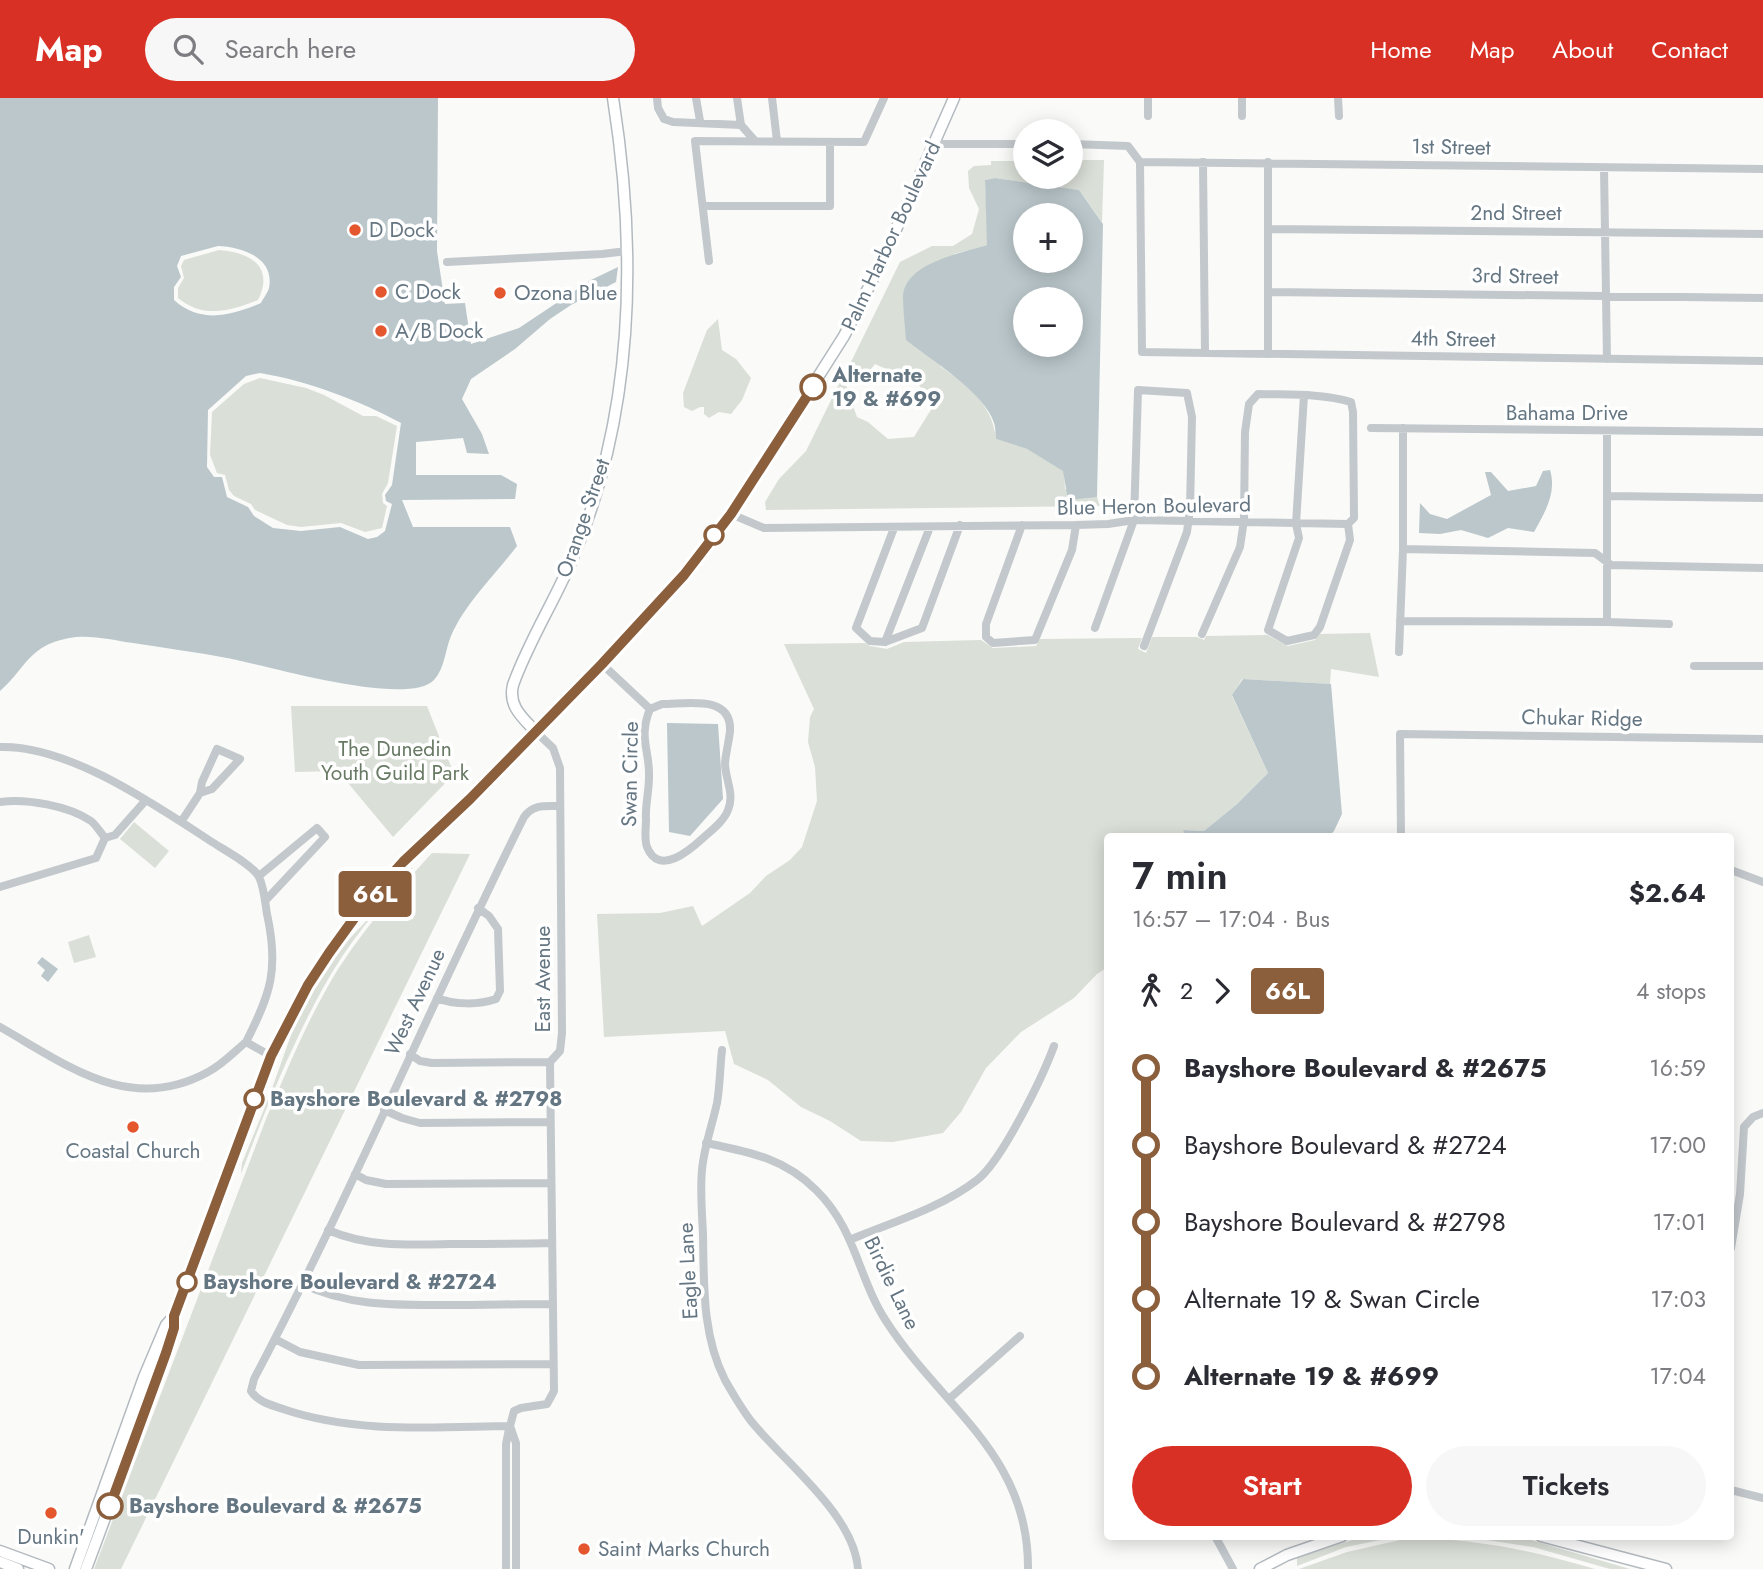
<!DOCTYPE html>
<html lang="en">
<head>
<meta charset="utf-8">
<style>
	:root { --surface:#fff; --page:#f7f7f7; --text:#2b2b33; --muted:#7c7c81; --accent:#d93025 }
	body { margin:0; font-family:Jost,sans-serif; background:var(--page); color:var(--text); height:100vh; display:flex; flex-direction:column; font-size:26px; white-space:nowrap }
	* { box-sizing:border-box; margin:0 }
	p { font-size:23px; color:var(--muted) }
	.icon { flex:none; width:38px; height:38px; fill:none; stroke:currentColor; stroke-width:2; stroke-linecap:round; stroke-linejoin:round }
	.map { position:relative; flex:1; overflow:hidden }
	.drawer { position:absolute; left:1104px; top:735px; width:630px; height:707px; display:flex; flex-direction:column; background:var(--surface); border-radius:7px; box-shadow:0 4px 18px #0003 }
	.drawer>* { flex:none }
	.badge { padding:0 14px; border-radius:5px; font-size:24px; line-height:46px }
	.tools { position:absolute; left:1013px; top:21px; display:grid; gap:14px }
	.tools a { display:grid; place-items:center; width:70px; height:70px; border-radius:50%; background:var(--surface); box-shadow:0 4px 18px #0003; font-size:35px }
	.map>.badge { position:absolute; translate:-50% -50%; box-shadow:0 0 0 4px #fff }
	.legs { display:flex; align-items:center; gap:10px; height:77px; padding:0 28px; font-size:23px }
	.legs p { margin-inline-start:auto }
	.head { display:flex; align-items:center; justify-content:space-between; height:119px; padding:0 28px }
	h1 { font-size:38px; font-weight:600; line-height:52px }
	.primary-button { display:flex; gap:14px; margin-top:auto; padding:14px 28px }
	.primary-button a { flex:1; height:80px; border-radius:42px; background:var(--accent); color:#fff; font-size:28px; font-weight:600; line-height:80px; text-align:center }
	.primary-button a+a { background:var(--page); color:var(--text) }
	ul { padding:0 28px; list-style:none }
	li { display:flex; align-items:center; gap:24px; height:77px; font-size:26px }
	li i { display:grid; place-items:center; width:10px; height:100%; margin:0 9px; background:currentColor }
	li i::after { content:''; width:18px; height:18px; margin:-9px; border:5px solid; border-radius:50%; background:var(--surface) }
	li p { margin-inline-start:auto }
	li:first-child i { background:linear-gradient(#0000 50%,currentColor 0) }
	li:last-child i { background:linear-gradient(currentColor 50%,#0000 0) }
	header { display:flex; align-items:center; gap:42px; box-sizing:border-box; height:98px; padding:0 35px; background:var(--accent); color:#fff }
	header strong { font-size:33px }
	nav { display:flex; gap:38px; margin-inline-start:auto; font-size:24px }
	.search { width:490px; height:63px; background:var(--page); display:flex; align-items:center; gap:18px; box-sizing:border-box; padding:0 24px; border-radius:38px; color:var(--muted); font-size:26px }
	.map>svg:first-child { display:block }
</style>
</head>
<body>
<header>
<strong>Map</strong>
<div class="search"><svg class="icon" aria-label="search" viewBox="0 0 24 24"><circle cx="10" cy="10" r="6"/><path d="M15 15l6 6"/></svg>Search here</div>
<nav><a>Home</a><a>Map</a><a>About</a><a>Contact</a></nav>
</header>
<div class="map">
<svg width="1763" height="1471" viewBox="0 0 1763 1471">
	<rect width="100%" height="100%" fill="#fafaf8"/>
	<path fill="#dadfd7" d="M1071,62H1104L1102,124L1079,92L995,80L985,82L988,147L954,156L940,268C968,288 992,305 996,341L1027,351L1064,373L1065,391L1097,399L1100,408L766,412L765,404L779,381L806,353L840,284L855,295L853,308L857,319L868,324L888,341L914,339L932,310L918,285L875,266L867,276L861,279L848,270L900,164L932,148H953L972,136L979,111L969,90L968,73L974,68L991,67V63H1025L1026,79H1071Z
		M219,152C249,154 275,168 258,202C231,213 203,221 178,200V190L184,180L181,168L184,162Z
		M718,221L722,252L736,261L751,280L742,302L731,316L719,314L709,320L704,316V309H700L692,313L684,309L683,295L707,232Z
		M260,280L306,290L324,297L363,318H376L397,328L388,385L382,396L383,405L387,408L382,430L365,434L341,425L301,429L287,427L255,412L251,406L234,398L229,392L225,377L217,375L210,357L212,314L244,286Z
		M1370,535L1379,579L1331,571L1330,586L1242,581L1232,598L1268,675L1237,706L1204,733L1184,732L1186,738H1108V869L1097,876L1074,900L1021,934L986,970L961,1014L943,1035L893,1044L861,1043L830,1023L801,1009L768,982L734,966L725,933L604,939L597,816L660,815L693,808L702,828L750,795L766,778L790,762L802,749L817,703L815,669L808,644L810,619L814,611L784,546L865,545L870,548L887,551L904,544L981,542L993,550L1036,548L1040,541L1142,540L1138,551L1146,555L1152,539H1197L1204,542L1206,538L1267,537L1288,548L1315,542L1320,536Z
		M291,608H427L454,676L393,739L338,673L295,674Z
		M134,724L169,753L155,770L120,741Z
		M432,755L470,756L121,1471H94L266,1021C285,977 303,932 327,890C355,840 393,798 432,755Z
		M407,770H413C380,807 347,846 323,890C290,950 265,1013 241,1076L242,1065L269,999L291,937L317,881L332,859L372,817Z
		M89,837L96,859L74,865L68,844Z
		M1362,1439H1395L1346,1449L1297,1468V1459Z
		M1467,1439H1521L1630,1471H1610L1533,1449Z
		M1409,1440C1477,1441 1530,1452 1595,1471H1299L1347,1454Z"/>
	<path fill="#bbc7cb" fill-rule="evenodd" d="M0,0H438L437,153L445,206L465,205L471,246L519,230L591,182L618,169L616,184L571,207L550,221L515,251L471,281L462,301L482,336L489,356L467,355L463,340L416,344V377H501L517,386L515,401L402,402L413,429H510L517,448C495,477 465,505 451,538C445,552 445,570 434,582C407,610 265,567 227,560C196,554 164,550 133,545C113,542 89,536 69,540C28,548 27,569 0,593ZM218,148C241,149 275,159 269,190C268,194 263,201 261,205C231,218 201,226 174,202V189L181,179L177,168L181,158ZM260,275C308,283 358,302 401,325L392,387L385,397L386,403L392,406L385,433L377,439L368,441L340,429L301,433L273,430L254,418L248,409L227,399L222,379H214L207,369L208,312L246,278Z
		M995,80L1079,92L1103,126L1097,399L1068,402L1063,373L1027,351L996,341C995,336 996,330 994,325C986,296 930,261 906,242C905,228 903,212 903,198C905,165 962,155 987,147L985,82ZM1026,117H1071V163H1026ZM1071,201V247H1026V201Z
		M1550,372C1557,395 1545,414 1534,434L1508,430L1488,440L1461,432L1440,436L1419,435L1420,405L1430,416L1447,421L1491,397L1485,374H1491L1508,393L1536,388L1543,373Z
		M1243,581L1331,586L1342,716L1334,733L1329,738H1186L1183,732L1204,733L1237,706L1268,675L1232,597Z
		M667,625L718,626L723,701L690,738L669,734Z
		M42,859L58,871L48,884L41,878L45,872L37,865Z"/>
	<g fill="none" stroke-linecap="round" stroke-linejoin="round">
		<defs>
			<path id="secondary" d="M535,633C522,619 508,608 513,587C529,542 556,501 574,457C635,312 637,152 613,0
				M1541,1438L1666,1471
				M0,1453L49,1471
				M0,1464L18,1471
				M75,1471L144,1279L166,1227L174,1218
				M86,1471L157,1280L174,1230V1218L271,958L308,887L363,808L403,764L470,701L641,525L684,477L731,416L844,238L883,161L954,0
				M1260,1471L1287,1457L1342,1438"/>
		</defs>
		<use href="#secondary" stroke="#b3babf" stroke-width="13"/>
		<path stroke="#c3c8cc" stroke-width="8" d="M657,0L658,10L664,21L673,24L741,27L755,43
			M696,0L700,23
			M737,0L741,27
			M772,0L777,43
			M1242,0V18
			M1338,0L1339,18
			M1148,18V0
			M934,46H1026
			M1071,46L1128,48L1140,64
			M1140,64L1142,254L1763,263
			M1140,64L1763,71
			M1203,64L1205,254
			M1268,64V256
			M1604,70L1607,261
			M703,108H830V44
			M1269,131L1763,136
			M709,163L695,43L864,44L884,0
			M447,164L602,156L627,153
			M1268,194L1763,200
			M1371,330L1763,334
			M1607,398L1763,400
			M731,416L764,430L1076,427L1108,426L1134,422L1348,426
			M1022,427L986,526V539L993,545L1035,542L1072,452L1076,427
			M894,430L856,530L870,543L885,544L922,530L960,427
			M1403,451L1595,455L1611,467L1763,470
			M1400,523L1607,524L1669,526
			M1607,524V333
			M1095,530L1134,422L1138,292L1187,295L1192,319L1190,411L1187,434L1144,548
			M1202,536L1240,449L1244,422L1245,334L1249,306L1258,296C1288,297 1321,295 1351,304L1353,314L1354,420L1348,426L1350,442L1320,529L1314,537L1287,543L1268,532L1299,440L1296,426L1304,297
			M885,544L930,429
			M1399,554L1403,451V330
			M602,566L650,611
			M1694,568H1763
			M662,606C686,606 732,596 730,633C729,643 726,654 725,665C725,681 735,696 728,712C724,723 712,732 703,740C690,752 659,779 647,749C644,741 646,730 646,722C645,708 649,694 649,679C650,652 638,640 650,611Z
			M535,633L553,650L560,670L562,935L560,953L550,964L554,1293L547,1306L521,1310L514,1313L510,1328C434,1329 356,1336 283,1311C271,1307 258,1304 251,1293L254,1281C351,1097 431,905 524,719C533,706 545,708 560,708
			M0,649C69,647 155,707 212,744C224,752 253,767 259,779C264,789 265,804 267,816C279,871 271,895 246,944
			M0,704C26,700 69,708 91,723C96,727 100,734 105,740L115,737L146,702
			M181,724L200,695L202,684L217,651L240,661L212,691L200,695
			M1401,738L1400,636L1763,641
			M1731,772L1763,784
			M259,778L317,730L325,739L265,803
			M0,789L96,760L105,740
			M437,900C454,907 479,907 496,901L500,893L498,831L489,818L478,810
			M0,929C67,967 130,1017 208,974C222,967 234,954 246,944L271,958
			M722,952C720,969 720,988 717,1005C712,1028 704,1049 702,1072C700,1093 702,1115 703,1136C704,1186 702,1237 725,1282C733,1296 741,1310 751,1323C784,1364 854,1416 858,1471
			M410,956L420,963L432,965L550,964
			M384,1012L402,1020L420,1025L550,1024
			M706,1045C749,1054 784,1060 816,1092C856,1131 858,1180 886,1223C942,1310 1029,1356 1028,1471
			M355,1076L366,1082L386,1086L551,1085
			M328,1132C367,1149 407,1147 449,1146C483,1146 518,1146 552,1145
			M852,1141C893,1124 941,1110 977,1082C1002,1063 1043,978 1054,948
			M1731,1150L1740,1096L1744,1029L1753,1019L1763,1015
			M302,1186C351,1209 396,1207 449,1207C484,1207 518,1206 552,1206
			M275,1241L300,1254L359,1267L553,1266
			M949,1301L1020,1238
			M510,1328L516,1345V1471
			M1731,1392L1763,1400
			M1215,1438L1233,1471
			M506,1471V1346L509,1331"/>
		<use href="#secondary" stroke="#fff" stroke-width="10"/>
	</g>
	<g fill="none" stroke-linecap="round" stroke-linejoin="round">
		<defs>
			<path id="line-1" d="M110,1408L166,1255L174,1230V1218L271,958L308,887L329,855L363,808L403,764L470,701L602,566L684,477L731,416L813,289"/>
		</defs>
		<use href="#line-1" stroke="#fff" stroke-width="16"/>
		<use href="#line-1" stroke="#8b5e3c" stroke-width="10"/>
	</g>
	<g fill="#e4572e" stroke="#fff" stroke-width="2.5">
		<circle cx="355" cy="132" r="7"/>
		<circle cx="381" cy="194" r="7"/>
		<circle cx="500" cy="195" r="7"/>
		<circle cx="381" cy="233" r="7"/>
		<circle cx="133" cy="1029" r="7"/>
		<circle cx="51" cy="1415" r="7"/>
		<circle cx="584" cy="1451" r="7"/>
	</g>
	<g fill="#fff" stroke="#8b5e3c" stroke-width="3.5">
		<circle cx="813" cy="289" r="12"/>
		<circle cx="714" cy="437" r="9"/>
		<circle cx="254" cy="1001" r="9"/>
		<circle cx="187" cy="1184" r="9"/>
		<circle cx="110" cy="1408" r="12"/>
	</g>
	<g text-anchor="middle" stroke-width="7" stroke-linejoin="round" paint-order="stroke">
		<g font-size="21" fill="#657683" stroke="#fff">
			<text transform="translate(1451 49) rotate(1)" y="7">1st Street</text>
			<text x="1516" y="122">2nd Street</text>
			<text transform="translate(891 138) rotate(-65)" y="7">Palm Harbor Boulevard</text>
			<text transform="translate(1515 178) rotate(1)" y="7">3rd Street</text>
			<text transform="translate(1453 241) rotate(1)" y="7">4th Street</text>
			<text x="1567" y="322">Bahama Drive</text>
			<text transform="translate(1154 408) rotate(-1)" y="7">Blue Heron Boulevard</text>
			<text transform="translate(583 420) rotate(-71)" y="7">Orange Street</text>
			<text transform="translate(1582 620) rotate(1)" y="7">Chukar Ridge</text>
			<text transform="translate(630 676) rotate(-89)" y="7">Swan Circle</text>
			<text transform="translate(543 881) rotate(-90)" y="7">East Avenue</text>
			<text transform="translate(415 904) rotate(-65)" y="7">West Avenue</text>
			<text transform="translate(688 1173) rotate(-93)" y="7">Eagle Lane</text>
			<text transform="translate(892 1185) rotate(64)" y="7">Birdie Lane</text>
		</g>
		<g font-size="21" fill="#657683" stroke="#fff" text-anchor="start">
			<text x="369" y="139">D Dock</text>
			<text x="395" y="201">C Dock</text>
			<text x="514" y="202">Ozona Blue</text>
			<text x="395" y="240">A/B Dock</text>
			<text x="133" y="1060" text-anchor="middle">Coastal Church</text>
			<text x="51" y="1446" text-anchor="middle">Dunkin'</text>
			<text x="598" y="1458">Saint Marks Church</text>
		</g>
		<g font-size="21" font-weight="bold" fill="#657683" stroke="#fff" text-anchor="start">
			<text x="832" y="284">Alternate<tspan x="832" dy="24">19 &amp; #699</tspan></text>
			<text x="270" y="1008">Bayshore Boulevard &amp; #2798</text>
			<text x="203" y="1191">Bayshore Boulevard &amp; #2724</text>
			<text x="129" y="1415">Bayshore Boulevard &amp; #2675</text>
		</g>
		<g font-size="21" fill="#687a64" stroke="#fff">
			<text x="395" y="658">The Dunedin<tspan x="395" dy="24">Youth Guild Park</tspan></text>
		</g>
	</g>
</svg>
<div class="tools">
<a><svg class="icon" aria-label="layers" viewBox="0 0 24 24"><path d="M12 4l9 5-9 5-9-5zM3 14l9 5 9-5"/></svg></a>
<a>+</a>
<a>−</a>
</div>
<b class="badge" style="left:375px;top:796px;background:#8b5e3c;color:#fff">66L</b>
<section class="drawer">
<div class="head"><div><h1>7 min</h1><p>16:57 – 17:04 · Bus</p></div><b>$2.64</b></div>
<div class="legs"><svg class="icon" aria-label="walk" viewBox="0 0 24 24"><circle cx="13" cy="4" r="2"/><path d="M13 8l-2 6 4 7M11 14l-3 7M7 12l3-4h3l4 4"/></svg>2<svg class="icon" aria-label="forward" viewBox="0 0 24 24"><path d="M9 5l7 7-7 7"/></svg><b class="badge" style="background:#8b5e3c;color:#fff">66L</b><p>4 stops</p></div>
<ul>
<li><i style="color:#8b5e3c"></i><b>Bayshore Boulevard &amp; #2675</b><p>16:59</p></li>
<li><i style="color:#8b5e3c"></i><span>Bayshore Boulevard &amp; #2724</span><p>17:00</p></li>
<li><i style="color:#8b5e3c"></i><span>Bayshore Boulevard &amp; #2798</span><p>17:01</p></li>
<li><i style="color:#8b5e3c"></i><span>Alternate 19 &amp; Swan Circle</span><p>17:03</p></li>
<li><i style="color:#8b5e3c"></i><b>Alternate 19 &amp; #699</b><p>17:04</p></li>
</ul>
<div class="primary-button"><a>Start</a><a>Tickets</a></div>
</section>
</div>
</body>
</html>
